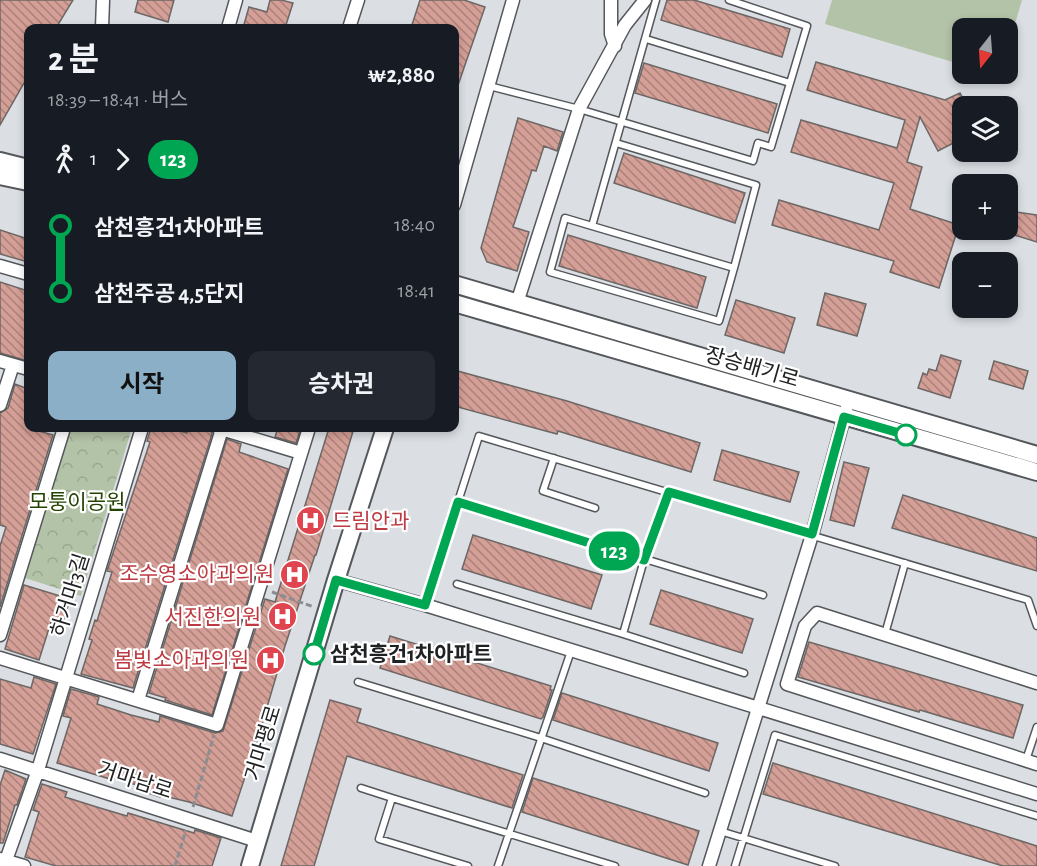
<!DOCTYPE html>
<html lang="ko">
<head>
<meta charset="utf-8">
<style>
	:root { --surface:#171b24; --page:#242831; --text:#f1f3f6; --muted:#9ea1a6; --accent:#8aafc7 }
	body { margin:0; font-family:"Alegreya Sans","Noto Sans KR",sans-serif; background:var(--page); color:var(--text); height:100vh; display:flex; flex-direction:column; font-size:22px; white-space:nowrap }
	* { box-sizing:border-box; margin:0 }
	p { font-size:20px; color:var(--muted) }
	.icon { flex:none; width:33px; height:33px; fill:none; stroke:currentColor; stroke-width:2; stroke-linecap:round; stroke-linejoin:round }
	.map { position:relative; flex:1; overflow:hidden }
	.side { position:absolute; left:24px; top:24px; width:435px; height:408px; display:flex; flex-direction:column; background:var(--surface); border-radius:12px; box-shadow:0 3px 9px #0003 }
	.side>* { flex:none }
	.badge { padding:0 12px; border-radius:20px; font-size:21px; line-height:39px }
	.needle { width:39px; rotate:197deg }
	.fabs { position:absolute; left:952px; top:18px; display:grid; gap:12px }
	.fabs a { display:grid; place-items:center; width:66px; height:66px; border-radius:12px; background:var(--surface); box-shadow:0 3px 9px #0003; font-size:30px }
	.map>.badge { position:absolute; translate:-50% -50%; box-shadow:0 0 0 3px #fff }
	.legs { display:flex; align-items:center; gap:9px; height:66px; padding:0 24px; font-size:20px }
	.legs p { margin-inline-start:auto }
	.head { display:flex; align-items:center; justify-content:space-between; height:102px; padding:0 24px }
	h1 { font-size:33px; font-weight:700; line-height:45px }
	.primary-button { display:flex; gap:12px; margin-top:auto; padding:12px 24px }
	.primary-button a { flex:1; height:69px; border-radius:12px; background:var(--accent); color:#111; font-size:24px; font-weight:700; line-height:69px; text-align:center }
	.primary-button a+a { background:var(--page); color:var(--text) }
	ul { padding:0 24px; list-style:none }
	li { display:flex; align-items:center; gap:21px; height:66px; font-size:22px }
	li i { display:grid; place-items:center; width:9px; height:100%; margin:0 8px; background:currentColor }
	li i::after { content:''; width:15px; height:15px; margin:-8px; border:4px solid; border-radius:50%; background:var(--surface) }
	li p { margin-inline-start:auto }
	li:first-child i { background:linear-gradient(#0000 50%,currentColor 0) }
	li:last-child i { background:linear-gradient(currentColor 50%,#0000 0) }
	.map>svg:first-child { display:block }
</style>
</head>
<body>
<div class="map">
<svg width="1037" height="866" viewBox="0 0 1037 866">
	<defs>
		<pattern id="park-crowns" width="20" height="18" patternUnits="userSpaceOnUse" patternTransform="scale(1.5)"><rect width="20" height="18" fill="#b3c3a7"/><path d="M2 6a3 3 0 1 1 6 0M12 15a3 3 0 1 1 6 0" fill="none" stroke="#9aa78f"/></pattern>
		<pattern id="building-back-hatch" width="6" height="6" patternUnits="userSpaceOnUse" patternTransform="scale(1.5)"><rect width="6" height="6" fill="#d49f96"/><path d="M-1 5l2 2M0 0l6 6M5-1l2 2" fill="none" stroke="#ac817a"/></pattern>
	</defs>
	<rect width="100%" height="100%" fill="#dbdfe4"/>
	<path fill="#b3c3a7" d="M832,0H1022L1008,47V28H963V65L825,24Z"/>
	<path fill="url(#park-crowns)" d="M68,428H132L81,596L22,577Z"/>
	<path fill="url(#building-back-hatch)" stroke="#6d6765" stroke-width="1.5" d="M0,0H73L56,28H28V76L0,125Z
		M138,0H174L168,22L135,12Z
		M270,0H281L293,3L285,28H243L249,7L267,12Z
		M420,0H464L485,7L456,91H454V28H411Z
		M667,0H694L790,29L782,57L661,20Z
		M816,62L945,100L960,93L967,106H963V138L938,151L920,117L907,162L922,167L910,209L959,225L939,288L890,272L894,261L772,225L779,200L879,230L894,183L791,152L801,120L897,148L905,120L807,90Z
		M644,63L777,104L768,133L635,93Z
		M518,118L563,132L557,151L544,146L536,171L532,170L513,227L529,232L517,271L487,262L481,248Z
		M624,153L745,193L735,223L614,183Z
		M1016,212L1037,215V242L1008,233Z
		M0,230L28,239V262L0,254Z
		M568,235L706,277L697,308L559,266Z
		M0,282L28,291V361L0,353Z
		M825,293L866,304L857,336L817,325Z
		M736,300L795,318L784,353L725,335Z
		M941,355L961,361L950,398L918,388L923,373L927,375L929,369L936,371Z
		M994,361L1028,371L1023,389L989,379Z
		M454,370L567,401L700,443L691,472L558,431L557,434L454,406Z
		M15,384L28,389V428L53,435L0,607V546L6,527L0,525V413L8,408Z
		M151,428H170L187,433L188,428H210L212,434L133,688L81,674L92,640L89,639L95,620L97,621L112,572L107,571L150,442L147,441Z
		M278,428H301L296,443L275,437Z
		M329,428H354L316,555H315L285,646L258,738L232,816L189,802L160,795V797L139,790L140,786L111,777L110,779L57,763L71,718L63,716L71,689L99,697L97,704L131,715L159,722L160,716L215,733L223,731L265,599L275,602Z
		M227,439L241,444L239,452L288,469L212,715L165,700L166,698L149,693Z
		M722,450L799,472L790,502L714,480Z
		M844,462L869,468L854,526L830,520Z
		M903,495L1037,538V571L892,528Z
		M473,535L602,575L591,609L462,569Z
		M24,585L70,599L62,625L51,622L39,660L5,649Z
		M661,590L753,619L742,653L650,624Z
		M390,636L551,686L550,690H552L543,717L541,719L380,668Z
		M809,642L1023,705L1013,738L920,710L919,712L798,677Z
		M34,677L56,684L33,754L0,744V679L31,688Z
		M562,693L718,743L709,771L553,720Z
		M330,700L361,709L357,722L523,775L512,808L347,756L314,866H281Z
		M773,763L1037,846V866H1003L763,794Z
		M5,770L26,779L17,805H15L3,843H0V785Z
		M533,778L699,831L688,865L522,812Z
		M42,784L67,792L65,797L100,808L127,816L128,813L194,833L195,830L221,838L212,866H56L25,857L39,812L33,810Z"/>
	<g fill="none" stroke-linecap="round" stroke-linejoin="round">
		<defs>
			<path id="lane" d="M646,39L790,83
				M489,86L579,109L753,161L758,143L771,147L807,26L729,0
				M616,143L756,185L734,268L592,226L656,0
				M592,226L565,218L550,272L719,321L734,268
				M554,458L543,491L595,508
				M669,492L644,560L623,634L744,673
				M458,502L763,595
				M457,584L623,634
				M425,605L479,436L1028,600L1037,626
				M885,634L905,563
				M358,682L541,738L705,793
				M1026,760L1037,727
				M361,788L392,798
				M720,831L835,866
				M468,866L379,839L392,798L615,866
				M498,866L571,651
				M735,866L775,735L1037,816"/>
			<path id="street" d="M611,0V34L615,46
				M102,28L103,0
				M228,28L236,0
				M349,28L358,0
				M454,205L513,0
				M0,266L28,274
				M517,303L579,109L625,25L645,0
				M0,361L28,369
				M0,405L13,365
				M218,428L301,453
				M336,580L425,605L1037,794
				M0,635L64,428
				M0,658L217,725L309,428
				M1037,683L817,613L805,626L787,684L1037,764
				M138,700L222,429
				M0,759L257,841
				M0,859L24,866
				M4,866L38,770L142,428
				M709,866L812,535L846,410"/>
			<path id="secondary" d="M0,161L28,168
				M0,176L28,182
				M454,284L1037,455
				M454,303L1037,472
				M250,866L336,580L385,428"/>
		</defs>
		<use href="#lane" stroke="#54575b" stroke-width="9"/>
		<use href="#street" stroke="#54575b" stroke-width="15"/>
		<use href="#secondary" stroke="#54575b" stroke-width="20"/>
		<path stroke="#8a8d91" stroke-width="3" stroke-dasharray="6 3" stroke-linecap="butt" d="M272,592L314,607
			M193,807L214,735
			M175,866L186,830"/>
		<use href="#lane" stroke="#fff" stroke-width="6"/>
		<use href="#street" stroke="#fff" stroke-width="12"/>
		<use href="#secondary" stroke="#fff" stroke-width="16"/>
	</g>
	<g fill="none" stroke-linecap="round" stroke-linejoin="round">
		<defs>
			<path id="line-1" d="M314,654L336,580L425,605L458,502L644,560L669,492L812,534L844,417L906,435"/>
		</defs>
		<use href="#line-1" stroke="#fff" stroke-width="14"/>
		<use href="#line-1" stroke="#00a651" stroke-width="9"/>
	</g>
	<defs>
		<symbol id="hospital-disc" viewBox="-11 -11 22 22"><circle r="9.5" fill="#e0444e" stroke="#fff"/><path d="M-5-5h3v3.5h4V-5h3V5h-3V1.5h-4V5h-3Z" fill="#fff"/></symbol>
	</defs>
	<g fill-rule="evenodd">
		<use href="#hospital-disc" x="294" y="504" width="33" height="33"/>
		<use href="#hospital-disc" x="278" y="558" width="33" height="33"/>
		<use href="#hospital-disc" x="266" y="600" width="33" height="33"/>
		<use href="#hospital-disc" x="254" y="644" width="33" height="33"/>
	</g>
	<g fill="#fff" stroke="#00a651" stroke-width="3">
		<circle cx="906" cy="435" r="10"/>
		<circle cx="314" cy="654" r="10"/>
	</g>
	<g text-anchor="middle" stroke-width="4.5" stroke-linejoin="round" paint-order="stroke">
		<g font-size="21" fill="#202123" stroke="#fff">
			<text transform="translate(752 367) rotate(16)" y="7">장승배기로</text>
			<text transform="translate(70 595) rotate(-73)" y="7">하거마3길</text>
			<text transform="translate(263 743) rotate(-73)" y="7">거마평로</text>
			<text transform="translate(135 780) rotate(18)" y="7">거마남로</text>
		</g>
		<g font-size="21" fill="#254302" stroke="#fff">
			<text x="77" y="509">모퉁이공원</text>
		</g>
		<g font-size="21" fill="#be3a42" stroke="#fff" text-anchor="end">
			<text x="332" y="528" text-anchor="start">드림안과</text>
			<text x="274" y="581">조수영소아과의원</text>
			<text x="261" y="624">서진한의원</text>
			<text x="249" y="667">봄빛소아과의원</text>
		</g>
		<g font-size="21" font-weight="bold" fill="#202123" stroke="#fff" text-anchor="start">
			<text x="330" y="661">삼천흥건1차아파트</text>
		</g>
	</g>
</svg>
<div class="fabs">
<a><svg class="needle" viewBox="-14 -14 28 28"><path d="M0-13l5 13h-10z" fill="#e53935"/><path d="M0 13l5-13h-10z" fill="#9ea1a6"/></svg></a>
<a><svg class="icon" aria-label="layers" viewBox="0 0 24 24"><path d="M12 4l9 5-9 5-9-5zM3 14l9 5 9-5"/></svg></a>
<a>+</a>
<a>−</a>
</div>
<b class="badge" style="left:614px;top:551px;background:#00a651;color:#fff">123</b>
<section class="side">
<div class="head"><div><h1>2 분</h1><p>18:39 – 18:41 · 버스</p></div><b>₩2,880</b></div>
<div class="legs"><svg class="icon" aria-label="walk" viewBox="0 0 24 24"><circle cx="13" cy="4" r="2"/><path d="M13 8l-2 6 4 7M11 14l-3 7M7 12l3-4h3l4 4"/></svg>1<svg class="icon" aria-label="forward" viewBox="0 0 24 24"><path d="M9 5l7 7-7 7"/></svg><b class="badge" style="background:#00a651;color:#fff">123</b></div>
<ul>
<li><i style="color:#00a651"></i><b>삼천흥건1차아파트</b><p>18:40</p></li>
<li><i style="color:#00a651"></i><b>삼천주공 4,5단지</b><p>18:41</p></li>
</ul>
<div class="primary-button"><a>시작</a><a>승차권</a></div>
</section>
</div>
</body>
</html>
